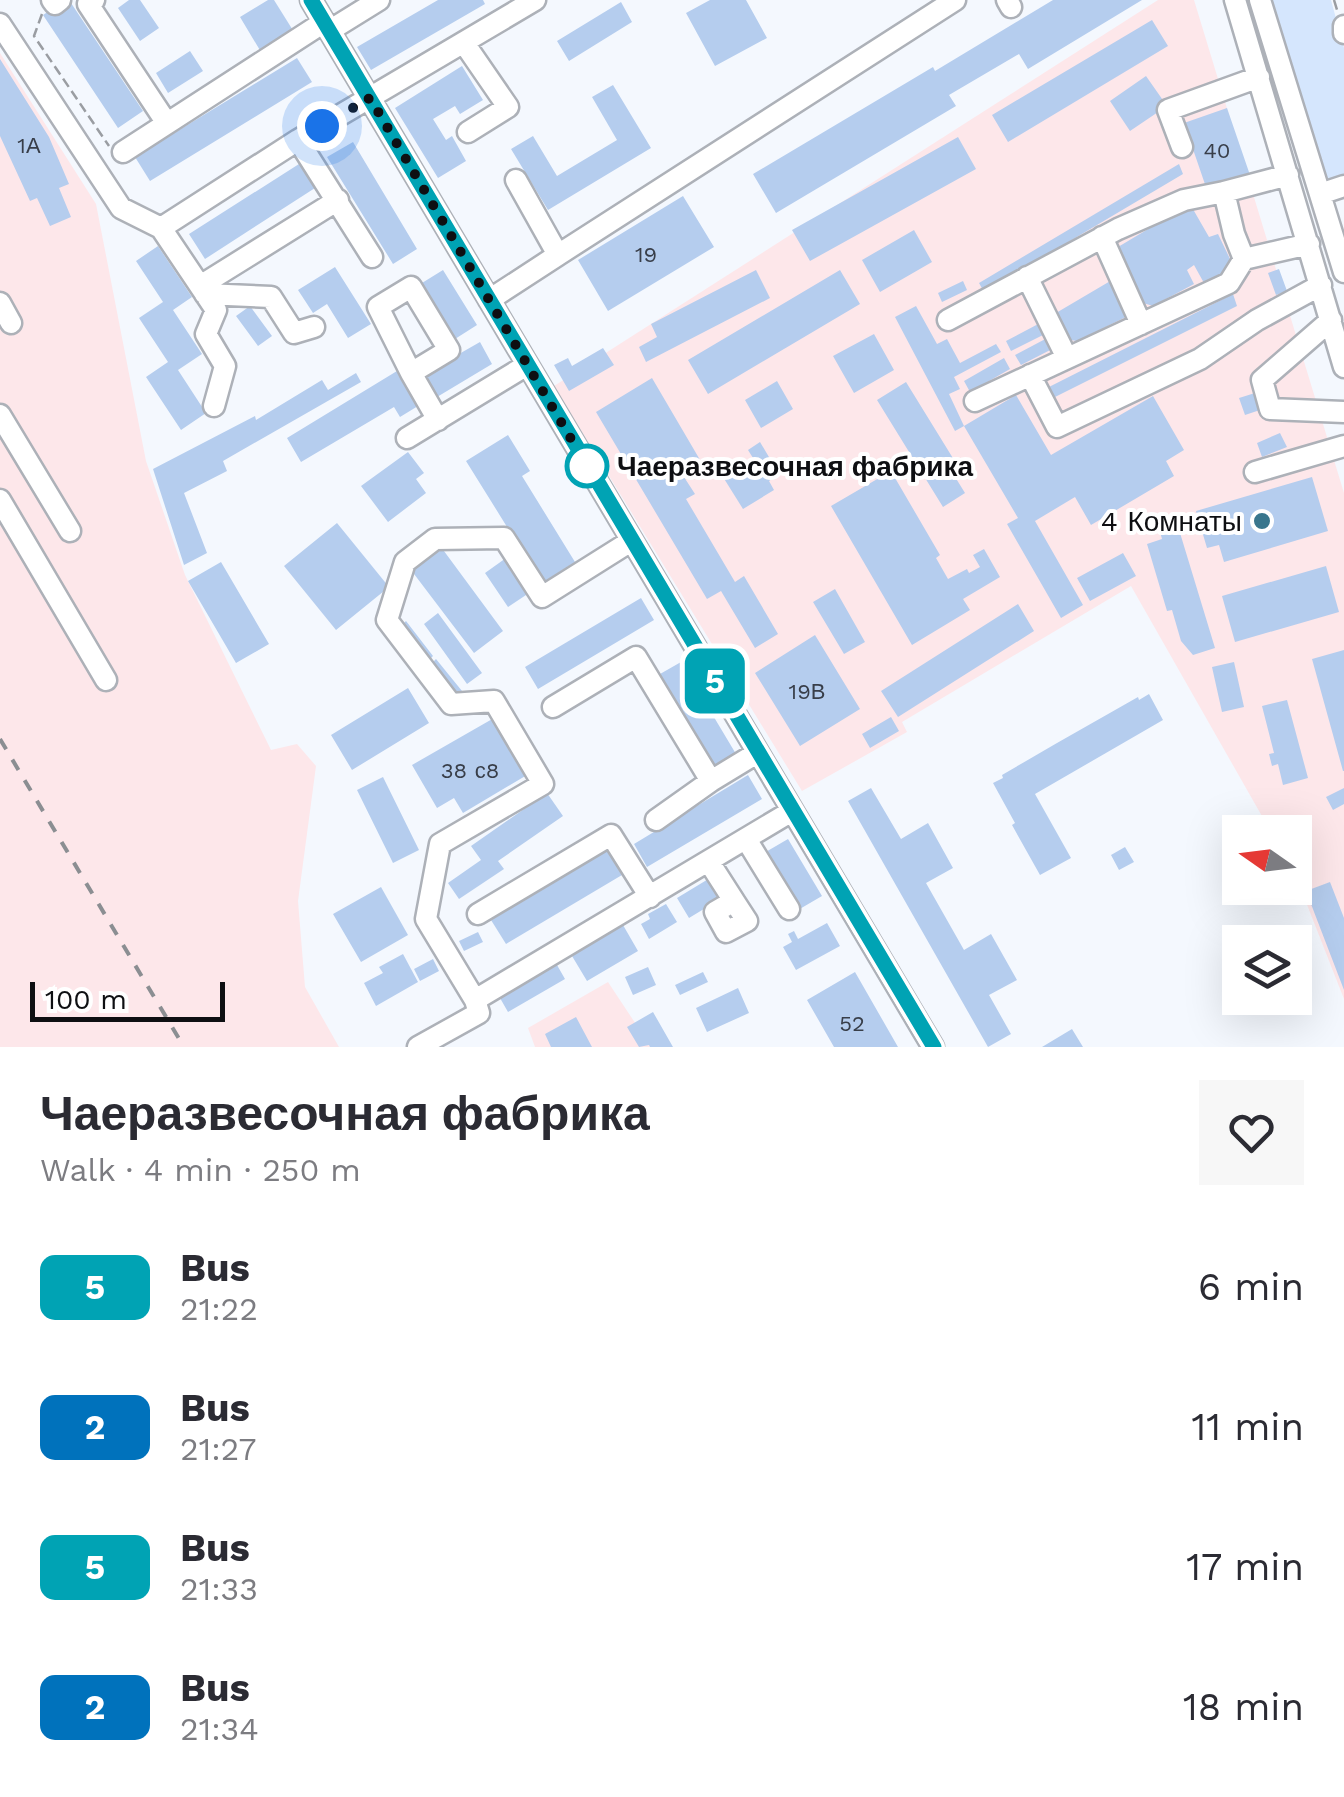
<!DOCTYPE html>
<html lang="en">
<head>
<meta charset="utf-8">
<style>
	:root { --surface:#fff; --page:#f7f7f7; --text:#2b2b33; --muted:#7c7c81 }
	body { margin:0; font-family:"Work Sans",sans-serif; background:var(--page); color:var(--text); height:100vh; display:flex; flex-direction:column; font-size:38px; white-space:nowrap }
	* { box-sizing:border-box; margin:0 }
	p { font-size:32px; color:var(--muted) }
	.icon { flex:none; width:55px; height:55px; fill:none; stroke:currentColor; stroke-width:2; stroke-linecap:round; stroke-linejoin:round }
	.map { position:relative; height:1047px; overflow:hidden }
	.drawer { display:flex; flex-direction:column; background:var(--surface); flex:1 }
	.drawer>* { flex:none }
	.badge { padding:0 20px; border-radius:15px; font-size:35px; line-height:65px }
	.needle { width:65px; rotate:284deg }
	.tools { position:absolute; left:1222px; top:815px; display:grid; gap:20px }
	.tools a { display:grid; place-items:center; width:90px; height:90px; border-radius:0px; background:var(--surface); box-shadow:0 10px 40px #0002; font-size:50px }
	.scale { position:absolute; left:30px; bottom:25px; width:195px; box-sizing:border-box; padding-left:10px; border:5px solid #0e0f12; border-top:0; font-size:28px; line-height:35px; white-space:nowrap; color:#0e0f12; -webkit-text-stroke:8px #fff; paint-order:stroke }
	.you { position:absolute; width:50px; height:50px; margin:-25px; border:8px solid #fff; border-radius:50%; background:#1a73e8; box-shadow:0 0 0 15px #1a73e833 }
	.map>.badge { position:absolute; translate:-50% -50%; box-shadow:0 0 0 5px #fff }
	.round { display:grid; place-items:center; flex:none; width:105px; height:105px; border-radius:0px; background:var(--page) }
	.overview { display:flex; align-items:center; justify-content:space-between; height:170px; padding:0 40px }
	h1 { font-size:48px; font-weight:800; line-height:75px }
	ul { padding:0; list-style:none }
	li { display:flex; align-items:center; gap:30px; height:140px; padding:0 40px }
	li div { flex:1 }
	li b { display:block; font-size:38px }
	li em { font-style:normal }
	li .badge { min-width:110px; font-weight:700; text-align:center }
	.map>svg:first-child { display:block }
</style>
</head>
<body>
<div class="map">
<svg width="1344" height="1047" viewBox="0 0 1344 1047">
	<rect width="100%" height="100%" fill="#f4f8fe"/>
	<path fill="#fde7ea" d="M1158,0H1194L1344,493V999L1295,874V832H1271L1131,586L902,722L907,732L802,791L554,386Z
		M0,53L96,204L146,461L185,575L271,750L297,744L316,766L298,901L305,987L339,1047H0Z
		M608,982L651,1047H535L528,1028Z"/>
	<path fill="#d5e6fd" d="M1265,0H1331L1344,48V183L1327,188Z"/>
	<path fill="#b5cdee" d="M66,0H69L143,111L118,128L43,15Z
		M129,0H140L159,28L140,41L118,8Z
		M268,0H274L294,32L261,52L240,17Z
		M438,0H483L485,4L371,70L357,47Z
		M710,0H746L767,38L715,66L686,13Z
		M1053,0H1142L1028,69L1019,54L949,95L956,106L776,213L753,174L933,67L935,71Z
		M621,2L632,22L569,61L557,41Z
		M1152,20L1168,46L1008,142L992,115Z
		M190,51L203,71L168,93L156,73Z
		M297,58L312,82L150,181L135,157Z
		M0,59L49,137L69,184L59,188L71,217L50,226L37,198L30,201L0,136Z
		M462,66L483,100L460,114L455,106L433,119L446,140L452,136L466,161L438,178L395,108Z
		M1146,76L1167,106L1130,131L1110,101Z
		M613,85L651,148L548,210L511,149L533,136L557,176L617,140L592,97Z
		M1227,108L1251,178L1208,193L1184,123Z
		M958,137L976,169L810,261L792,230Z
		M353,142L417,249L393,264L327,157Z
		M299,164L315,188L205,259L189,234Z
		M1179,164L1183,174L984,292L979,283Z
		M683,196L714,247L608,311L578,260Z
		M1190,204L1209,237L1218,234L1232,263L1227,272L1204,283L1194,265L1187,270L1194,284L1153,306L1143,303L1113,250Z
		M914,230L932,262L880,292L862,260Z
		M158,246L192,297L173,310L202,354L178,370L206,413L181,430L146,377L168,362L139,318L163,302L136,261Z
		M335,267L371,324L348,338L327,304L313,313L298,290Z
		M1279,269L1287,291L1276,295L1268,273Z
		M443,270L477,325L455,339L422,283Z
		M756,270L770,298L646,362L639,347L657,337L651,324Z
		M840,270L860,304L708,394L688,360Z
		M1112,280L1130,315L1077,341L1070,340L1056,313Z
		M963,281L967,290L942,302L938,293Z
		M1233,294L1237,306L1049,400L1043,390Z
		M250,306L272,336L258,346L236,316Z
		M916,306L937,344L947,339L960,363L996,344L1001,352L954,377L960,389L949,394L964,426L955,431L895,317Z
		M1042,322L1047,333L1011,351L1006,341Z
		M874,334L894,370L854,393L833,356Z
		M1051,336L1056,347L1021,365L1015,355Z
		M480,342L492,364L437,397L424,374Z
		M603,348L614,365L569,391L554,365L568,358L572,366Z
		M1004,358L1010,369L970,392L964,381Z
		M397,371L418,406L400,417L394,407L301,462L287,438Z
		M356,373L361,382L223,461L227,471L184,493L207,553L184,565L153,469L255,416L256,420L322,380L328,390Z
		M652,378L703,465L684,477L695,494L686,499L735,582L744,576L778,634L755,648L721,591L707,599L596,412Z
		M777,381L793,409L761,428L745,400Z
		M906,382L959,468L952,472L965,493L943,507L877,400Z
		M1255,393L1260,410L1245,415L1239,398Z
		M1016,395L1051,455L1153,396L1184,450L1166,461L1174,476L1091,525L1075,497L1035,521L1083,605L1061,618L1007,524L1018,518L964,426Z
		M1280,433L1287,447L1262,457L1257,443Z
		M508,435L530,471L522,476L575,562L542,583L466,461Z
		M760,442L779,474L769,481L774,490L743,509L723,477L753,458L748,450Z
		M408,452L424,473L416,479L426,493L388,522L361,486Z
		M891,471L940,555L936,558L948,579L967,569L969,573L980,567L973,555L984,549L1000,577L963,599L970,610L912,645L831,506Z
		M1312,477L1328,531L1224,562L1219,545L1207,548L1196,511Z
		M337,523L389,587L336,630L284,566Z
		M1177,523L1215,648L1193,655L1181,641L1172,610L1167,611L1147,544L1162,539L1159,528Z
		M441,547L503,631L474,653L411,570Z
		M1123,553L1136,576L1090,601L1077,578Z
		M506,558L529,593L508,607L485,573Z
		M221,562L269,644L236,663L188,581Z
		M1326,566L1339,612L1235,642L1222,596Z
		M835,589L865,642L844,654L813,602Z
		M641,598L654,620L538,689L525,667Z
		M1018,604L1034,631L898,717L881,691Z
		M438,613L482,673L467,684L424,624Z
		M406,621L433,656L428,661L401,626Z
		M815,635L860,709L800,746L755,673Z
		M1344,650V771H1343L1312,659Z
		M436,659L462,691L455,696L430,665Z
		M681,662L736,754L715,766L660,674Z
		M1234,662L1244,707L1222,712L1212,667Z
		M408,688L429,723L352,770L331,735Z
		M1149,694L1163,720L1035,794L1071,858L1040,875L1012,825L1015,823L993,783L1003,778L1002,775L1057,743L1138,697L1139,700Z
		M1287,700L1308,778L1283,785L1278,764L1272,766L1269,754L1274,753L1262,706Z
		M891,717L899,731L870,748L862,734Z
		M494,718L527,775L463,813L454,798L437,808L412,765Z
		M748,775L762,799L647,867L634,844Z
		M383,777L419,850L393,863L357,790Z
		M871,788L901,839L928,823L953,868L926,883L964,950L991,934L1017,980L989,995L1011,1034L988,1047L848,801Z
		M1344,788V804L1333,810L1326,797Z
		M547,793L563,816L498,861L504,869L459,899L448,883L481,860L471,846Z
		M788,839L822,896L798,910L764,853Z
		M1125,847L1134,862L1119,870L1111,855Z
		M608,850L622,875L506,944L491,920Z
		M710,878L722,898L689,918L677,898Z
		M1330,882L1344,918V990L1306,891Z
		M381,887L408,935L361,962L333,914Z
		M666,904L677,922L649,939L641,924L650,919L648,914Z
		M827,923L840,946L796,970L783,947L792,942L788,934L794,931L798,939Z
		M623,925L638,951L587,981L572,956Z
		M478,932L483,942L464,951L459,941Z
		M403,954L418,982L376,1006L364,983L383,973L379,967Z
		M433,959L439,971L420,981L414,969Z
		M557,965L565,979L508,1012L500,998Z
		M648,967L656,985L633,995L625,977Z
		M703,972L708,982L680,995L675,985Z
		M855,972L898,1047H834L807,1000Z
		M738,988L749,1013L707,1032L696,1008Z
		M653,1012L673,1047H650L649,1045L639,1047L627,1027Z
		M576,1017L592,1047H551L545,1034Z
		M1072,1029L1083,1047H1042Z"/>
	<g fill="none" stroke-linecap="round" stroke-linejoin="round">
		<defs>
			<path id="minor" d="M52,0L55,4L60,0
				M94,0L88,4L166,122
				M311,0L933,1047
				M1007,0L1011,7
				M1235,0L1344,367
				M1260,0L1344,272
				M0,24L121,208L161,228L216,310L206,334L225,366L214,406
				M1344,26V33
				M329,31L379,0
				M464,43L508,107L468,132
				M298,140L372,257
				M1182,147L1168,110L1259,77
				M123,152L324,22
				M1288,175L1224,192L1234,234L1244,259L1309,244
				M1320,194L1344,186
				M161,228L298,140L535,0
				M1102,237L1141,324
				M558,255L955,0
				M1027,277L1067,358
				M200,286L338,200
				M205,294L271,297L294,333L314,327
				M489,300L558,255L516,180
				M0,303L11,323
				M948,320L1118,229L1184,200L1224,192
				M1331,320L1262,380L1270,409L1344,412
				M411,373L378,307L411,287L449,350L411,373L438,420
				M1030,375L1057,427L1200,359L1257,320L1321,285
				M975,401L1229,283L1244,259
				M0,415L70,531
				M407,438L527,365
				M1255,472L1344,446
				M0,500L106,680
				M553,707L636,657L711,781
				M656,820L711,781L757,753
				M746,839L789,909
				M709,862L734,901L715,912L726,932L747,921L734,901
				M478,914L611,835L650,897
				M475,1000L426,919L440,844L543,784L494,701L451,704L387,620L405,562L435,539L504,538L542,597L631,541
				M418,1047L479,1013L475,1000L792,811"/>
		</defs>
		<use href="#minor" stroke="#adb1b8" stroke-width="25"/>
		<path stroke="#9a9da2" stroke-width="2.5" stroke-dasharray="10 5" stroke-linecap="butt" d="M1334,0L1338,13
			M42,14L34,36L109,146"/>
		<use href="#minor" stroke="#fff" stroke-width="20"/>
		<path stroke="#8b8e92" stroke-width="4" stroke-dasharray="12 12" stroke-linecap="butt" d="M0,739L184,1047"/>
	</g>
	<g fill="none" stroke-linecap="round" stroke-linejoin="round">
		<defs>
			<path id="line" d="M311,0L934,1047"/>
		</defs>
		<use href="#line" stroke="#fff" stroke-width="22"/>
		<use href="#line" stroke="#00a3b4" stroke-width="15"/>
		<path stroke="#0e0f12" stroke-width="10" stroke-dasharray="0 18" d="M322,126L370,98L587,466"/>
	</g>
	<circle fill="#fff" stroke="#00a3b4" stroke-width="5" cx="587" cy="466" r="20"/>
	<circle fill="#39768d" stroke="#fff" stroke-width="4" cx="1262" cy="521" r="10"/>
	<g text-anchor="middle" stroke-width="8" stroke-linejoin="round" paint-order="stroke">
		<g font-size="22" fill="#383e49">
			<text x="29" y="153">1А</text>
			<text x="1217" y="158">40</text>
			<text x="646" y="262">19</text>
			<text x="807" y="699">19В</text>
			<text x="470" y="778">38 с8</text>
			<text x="852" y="1031">52</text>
		</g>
		<g font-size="28" font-weight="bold" fill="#0e0f12" stroke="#fff" text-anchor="start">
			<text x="617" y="476">Чаеразвесочная фабрика</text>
		</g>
		<g font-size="28" fill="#0e0f12" stroke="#fff" text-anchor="end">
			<text x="1242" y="531">4 Комнаты</text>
		</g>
	</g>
</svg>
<div class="tools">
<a><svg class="needle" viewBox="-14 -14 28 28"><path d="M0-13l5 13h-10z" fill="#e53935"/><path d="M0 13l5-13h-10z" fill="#7c7c81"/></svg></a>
<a><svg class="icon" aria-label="layers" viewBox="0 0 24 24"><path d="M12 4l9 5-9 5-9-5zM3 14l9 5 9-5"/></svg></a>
</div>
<div class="scale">100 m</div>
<div class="you" style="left:322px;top:126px"></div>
<b class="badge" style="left:715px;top:681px;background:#00a3b4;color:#fff">5</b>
</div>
<section class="drawer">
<div class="overview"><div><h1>Чаеразвесочная фабрика</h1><p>Walk · 4 min · 250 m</p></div><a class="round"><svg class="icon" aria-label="heart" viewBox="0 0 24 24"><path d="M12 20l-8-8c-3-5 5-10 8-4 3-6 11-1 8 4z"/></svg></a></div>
<ul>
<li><span class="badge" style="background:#00a3b4;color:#fff">5</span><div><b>Bus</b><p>21:22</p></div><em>6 min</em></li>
<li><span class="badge" style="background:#0072bc;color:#fff">2</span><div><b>Bus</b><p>21:27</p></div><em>11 min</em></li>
<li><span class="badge" style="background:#00a3b4;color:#fff">5</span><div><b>Bus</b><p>21:33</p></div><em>17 min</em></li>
<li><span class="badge" style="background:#0072bc;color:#fff">2</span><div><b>Bus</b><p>21:34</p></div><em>18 min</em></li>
</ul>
</section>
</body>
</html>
